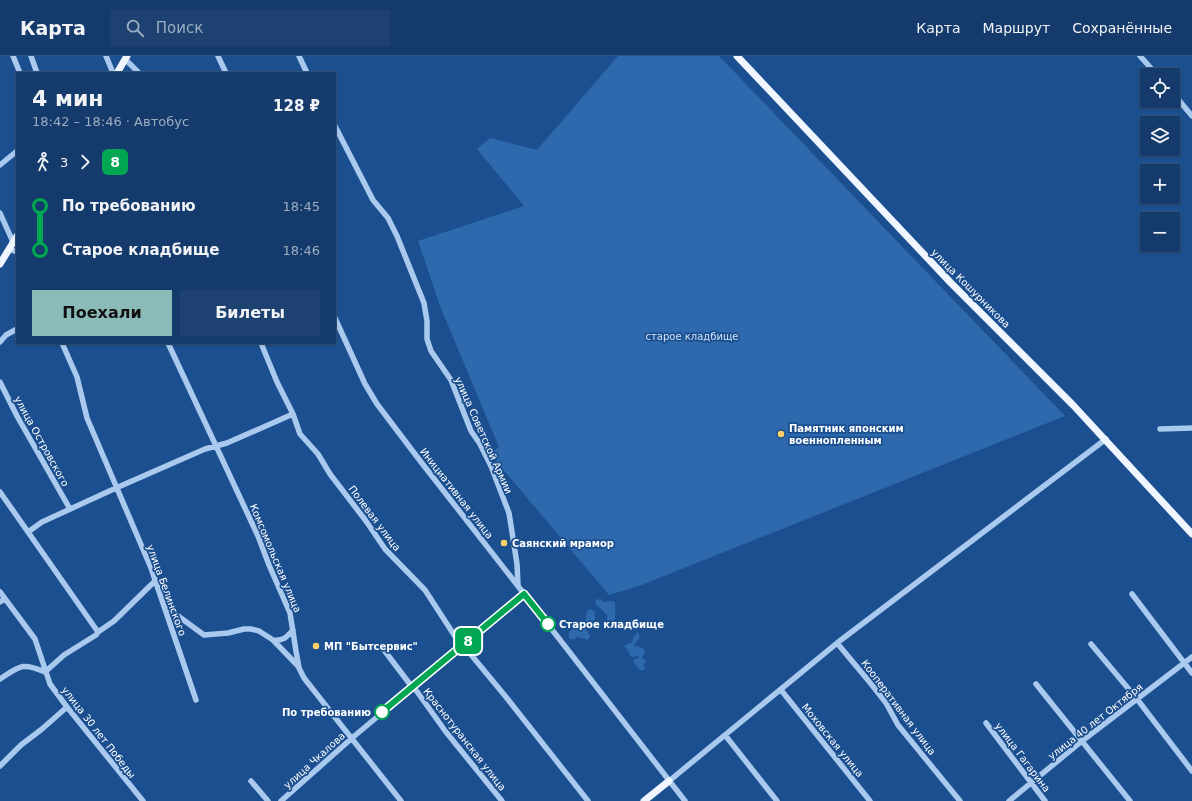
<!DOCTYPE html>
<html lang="ru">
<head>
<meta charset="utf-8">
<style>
	:root { --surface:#143b6b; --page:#1d4271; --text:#f1f3f6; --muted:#9dadc1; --line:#33557e; --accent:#8bbbb9 }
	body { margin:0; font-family:"DejaVu Sans",sans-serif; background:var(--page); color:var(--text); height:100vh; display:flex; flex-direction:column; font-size:15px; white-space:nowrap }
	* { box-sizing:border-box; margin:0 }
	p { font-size:13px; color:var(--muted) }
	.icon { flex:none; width:22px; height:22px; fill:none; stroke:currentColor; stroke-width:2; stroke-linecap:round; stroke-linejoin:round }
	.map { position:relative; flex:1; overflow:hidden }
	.panel { position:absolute; left:16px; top:16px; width:320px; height:272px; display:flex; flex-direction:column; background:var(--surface); border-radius:0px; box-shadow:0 1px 3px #0004,0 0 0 1px var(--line) }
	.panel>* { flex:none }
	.badge { padding:0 8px; border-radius:6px; font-size:14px; line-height:26px }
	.tools { position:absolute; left:1140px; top:12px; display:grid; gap:8px }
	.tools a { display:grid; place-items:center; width:40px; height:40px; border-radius:0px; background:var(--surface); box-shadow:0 1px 3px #0004,0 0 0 1px var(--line); font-size:20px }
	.map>.badge { position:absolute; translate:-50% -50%; box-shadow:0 0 0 2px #fff }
	.legs { display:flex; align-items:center; gap:6px; height:44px; padding:0 16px; font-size:13px }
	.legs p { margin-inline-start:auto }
	.overview { display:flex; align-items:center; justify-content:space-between; height:68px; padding:0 16px }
	h1 { font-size:22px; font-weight:600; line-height:30px }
	.button { display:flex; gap:8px; margin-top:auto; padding:8px 16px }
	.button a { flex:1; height:46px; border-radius:0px; background:var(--accent); color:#111; font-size:16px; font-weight:600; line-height:46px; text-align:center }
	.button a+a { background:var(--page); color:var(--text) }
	ul { padding:0 16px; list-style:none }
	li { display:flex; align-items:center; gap:14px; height:44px; font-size:15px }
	li i { display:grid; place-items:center; width:6px; height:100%; margin:0 5px; background:currentColor }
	li i::after { content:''; width:10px; height:10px; margin:-5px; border:3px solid; border-radius:50%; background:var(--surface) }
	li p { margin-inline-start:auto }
	li:first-child i { background:linear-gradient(#0000 50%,currentColor 0) }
	li:last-child i { background:linear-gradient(currentColor 50%,#0000 0) }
	header { display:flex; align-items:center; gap:24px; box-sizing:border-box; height:56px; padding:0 20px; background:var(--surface); border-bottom:1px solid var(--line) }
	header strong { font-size:19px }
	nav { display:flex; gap:22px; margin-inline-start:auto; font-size:14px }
	.search { width:280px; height:36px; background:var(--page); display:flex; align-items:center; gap:10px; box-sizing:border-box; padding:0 14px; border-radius:0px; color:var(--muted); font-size:15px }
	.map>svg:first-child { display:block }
</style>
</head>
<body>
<header>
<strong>Карта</strong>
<div class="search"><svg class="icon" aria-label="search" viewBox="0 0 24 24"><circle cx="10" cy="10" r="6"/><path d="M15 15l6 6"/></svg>Поиск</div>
<nav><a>Карта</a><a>Маршрут</a><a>Сохранённые</a></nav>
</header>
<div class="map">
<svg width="1192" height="745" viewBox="0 0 1192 745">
	<rect width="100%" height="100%" fill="#1b4f8f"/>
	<path fill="#2e69ad" d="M618,0H719L1065,360L639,530L609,539L490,398L499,391L440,250L418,185L524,150L477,93L490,82L537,94Z
		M597,543L601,544L603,546L611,545L615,546C615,557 617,564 611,573L607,571V559C603,556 600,551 596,549L595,546Z
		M591,553L595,556V563L586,573L590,580L588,584L578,581L572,584L569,582V576C574,572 579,571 585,567L587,554Z
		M638,576L640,581L634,589L644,593L645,596L642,602L646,605L643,610L646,612L641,615L634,607L633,604L638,602L639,599L634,601L630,600L628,594L624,590L632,586L634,580Z"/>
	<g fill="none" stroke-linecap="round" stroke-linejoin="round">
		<path stroke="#a9c9ee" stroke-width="5.5" d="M13,0L20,17
			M31,0L37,17
			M106,0L113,17
			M218,0L226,17
			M299,0L307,17
			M1140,0L1157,19
			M125,3L139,17
			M1173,37L1192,60
			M335,70L373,144L388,162L397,180L424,247L427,265V283L431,295L451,324L471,375L480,388L491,410L509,457L517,508L518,529
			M0,109L17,95
			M0,157L13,186
			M9,193L17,196
			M335,262L365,328L377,348L421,406L564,589L685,745
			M0,286L6,279L17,273
			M62,287L77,321L87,362L151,512L196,644
			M168,287L258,480L269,509L290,557L296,595L299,612L304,622L401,745
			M261,287L277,326L293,358L300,378L318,398L330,418L366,465L385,493L425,534L458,585L463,589L506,641L588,745
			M0,326L17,360L70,453
			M1160,373L1192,372
			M0,436L98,576
			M28,476L42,466L116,432L205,393L227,387L293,358
			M0,536L35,583L50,628L67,651L143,745
			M1132,538L1192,617
			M0,546L5,543
			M165,546L174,557L204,579L228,577L244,573H251L259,575L273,584L299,611
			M273,584C283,585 286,582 293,574
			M837,587L872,629L886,647L898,669L960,745
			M1091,588L1137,643L1192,715
			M384,594L409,627L413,630L446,676L502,745
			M0,623C20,610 22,606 45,616L64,599L96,579L98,576L114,565L155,525
			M1036,628L1130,745
			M781,634L870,745
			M986,667L1045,745
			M725,679L777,745
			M0,710L21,689L42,673L67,651
			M251,725L268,745
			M669,725L837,587L1106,383
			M281,745L352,682L524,538
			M1009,745L1082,685L1192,601"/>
		<path stroke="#f0f6ff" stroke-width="7" d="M737,0L951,227L1073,349L1192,478
			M117,17L127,0
			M0,208L17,180
			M644,745L669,725"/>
	</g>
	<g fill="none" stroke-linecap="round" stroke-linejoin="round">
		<defs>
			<path id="line-1" d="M382,656L524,538L548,568"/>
		</defs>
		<use href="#line-1" stroke="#fff" stroke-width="9"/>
		<use href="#line-1" stroke="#00a651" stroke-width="6"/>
	</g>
	<g fill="#ffd166" stroke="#1b4f8f" stroke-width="1.5">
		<circle cx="781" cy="378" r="4"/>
		<circle cx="504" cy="487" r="4"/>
		<circle cx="316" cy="590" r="4"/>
	</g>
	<g fill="#fff" stroke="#00a651" stroke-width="2">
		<circle cx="548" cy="568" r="7"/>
		<circle cx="382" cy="656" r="7"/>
	</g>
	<g text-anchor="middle" stroke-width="3.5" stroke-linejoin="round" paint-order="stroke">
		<g font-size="10" fill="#fff" stroke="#1b4f8f">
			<text transform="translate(971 232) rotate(45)" y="4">улица Кошурникова</text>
			<text transform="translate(484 379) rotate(66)" y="4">улица Советской Армии</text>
			<text transform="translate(42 385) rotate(61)" y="4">улица Островского</text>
			<text transform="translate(457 437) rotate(52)" y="4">Инициативная улица</text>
			<text transform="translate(375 462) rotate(53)" y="4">Полевая улица</text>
			<text transform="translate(276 502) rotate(67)" y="4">Комсомольская улица</text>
			<text transform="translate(167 534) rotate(70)" y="4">улица Белинского</text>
			<text transform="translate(899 651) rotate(53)" y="4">Кооперативная улица</text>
			<text transform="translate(1095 665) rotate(-38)" y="4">улица 40 лет Октября</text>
			<text transform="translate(99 676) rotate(52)" y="4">улица 30 лет Победы</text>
			<text transform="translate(465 683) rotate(52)" y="4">Краснотуранская улица</text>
			<text transform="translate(833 684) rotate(51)" y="4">Моховская улица</text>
			<text transform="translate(1023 701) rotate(53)" y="4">улица Гагарина</text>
			<text transform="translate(314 704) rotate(-42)" y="4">улица Чкалова</text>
		</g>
		<g font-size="10" fill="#cfe3fa" stroke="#1b4f8f">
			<text x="692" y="284">старое кладбище</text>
		</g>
		<g font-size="10" font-weight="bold" fill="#fff" stroke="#1b4f8f" text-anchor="start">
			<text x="789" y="376">Памятник японским<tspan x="789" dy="12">военнопленным</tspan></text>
			<text x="512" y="491">Саянский мрамор</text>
			<text x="324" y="594">МП "Бытсервис"</text>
		</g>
		<g font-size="10" font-weight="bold" fill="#fff" stroke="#1b4f8f" text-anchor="start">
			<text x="559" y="572">Старое кладбище</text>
			<text x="371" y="660" text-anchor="end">По требованию</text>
		</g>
	</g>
</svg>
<div class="tools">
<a><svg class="icon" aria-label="locate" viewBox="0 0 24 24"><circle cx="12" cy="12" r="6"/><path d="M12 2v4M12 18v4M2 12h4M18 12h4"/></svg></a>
<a><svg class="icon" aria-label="layers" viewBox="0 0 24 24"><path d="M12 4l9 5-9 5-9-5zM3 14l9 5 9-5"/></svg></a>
<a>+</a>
<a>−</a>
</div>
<b class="badge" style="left:468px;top:585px;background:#00a651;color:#fff">8</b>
<section class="panel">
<div class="overview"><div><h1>4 мин</h1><p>18:42 – 18:46 · Автобус</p></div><b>128 ₽</b></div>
<div class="legs"><svg class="icon" aria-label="walk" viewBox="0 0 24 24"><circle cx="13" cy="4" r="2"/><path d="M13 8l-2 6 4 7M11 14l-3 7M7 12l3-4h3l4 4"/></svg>3<svg class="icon" aria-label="forward" viewBox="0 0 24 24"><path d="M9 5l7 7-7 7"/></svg><b class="badge" style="background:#00a651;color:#fff">8</b></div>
<ul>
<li><i style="color:#00a651"></i><b>По требованию</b><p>18:45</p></li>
<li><i style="color:#00a651"></i><b>Старое кладбище</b><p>18:46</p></li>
</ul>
<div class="button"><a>Поехали</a><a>Билеты</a></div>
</section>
</div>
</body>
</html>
